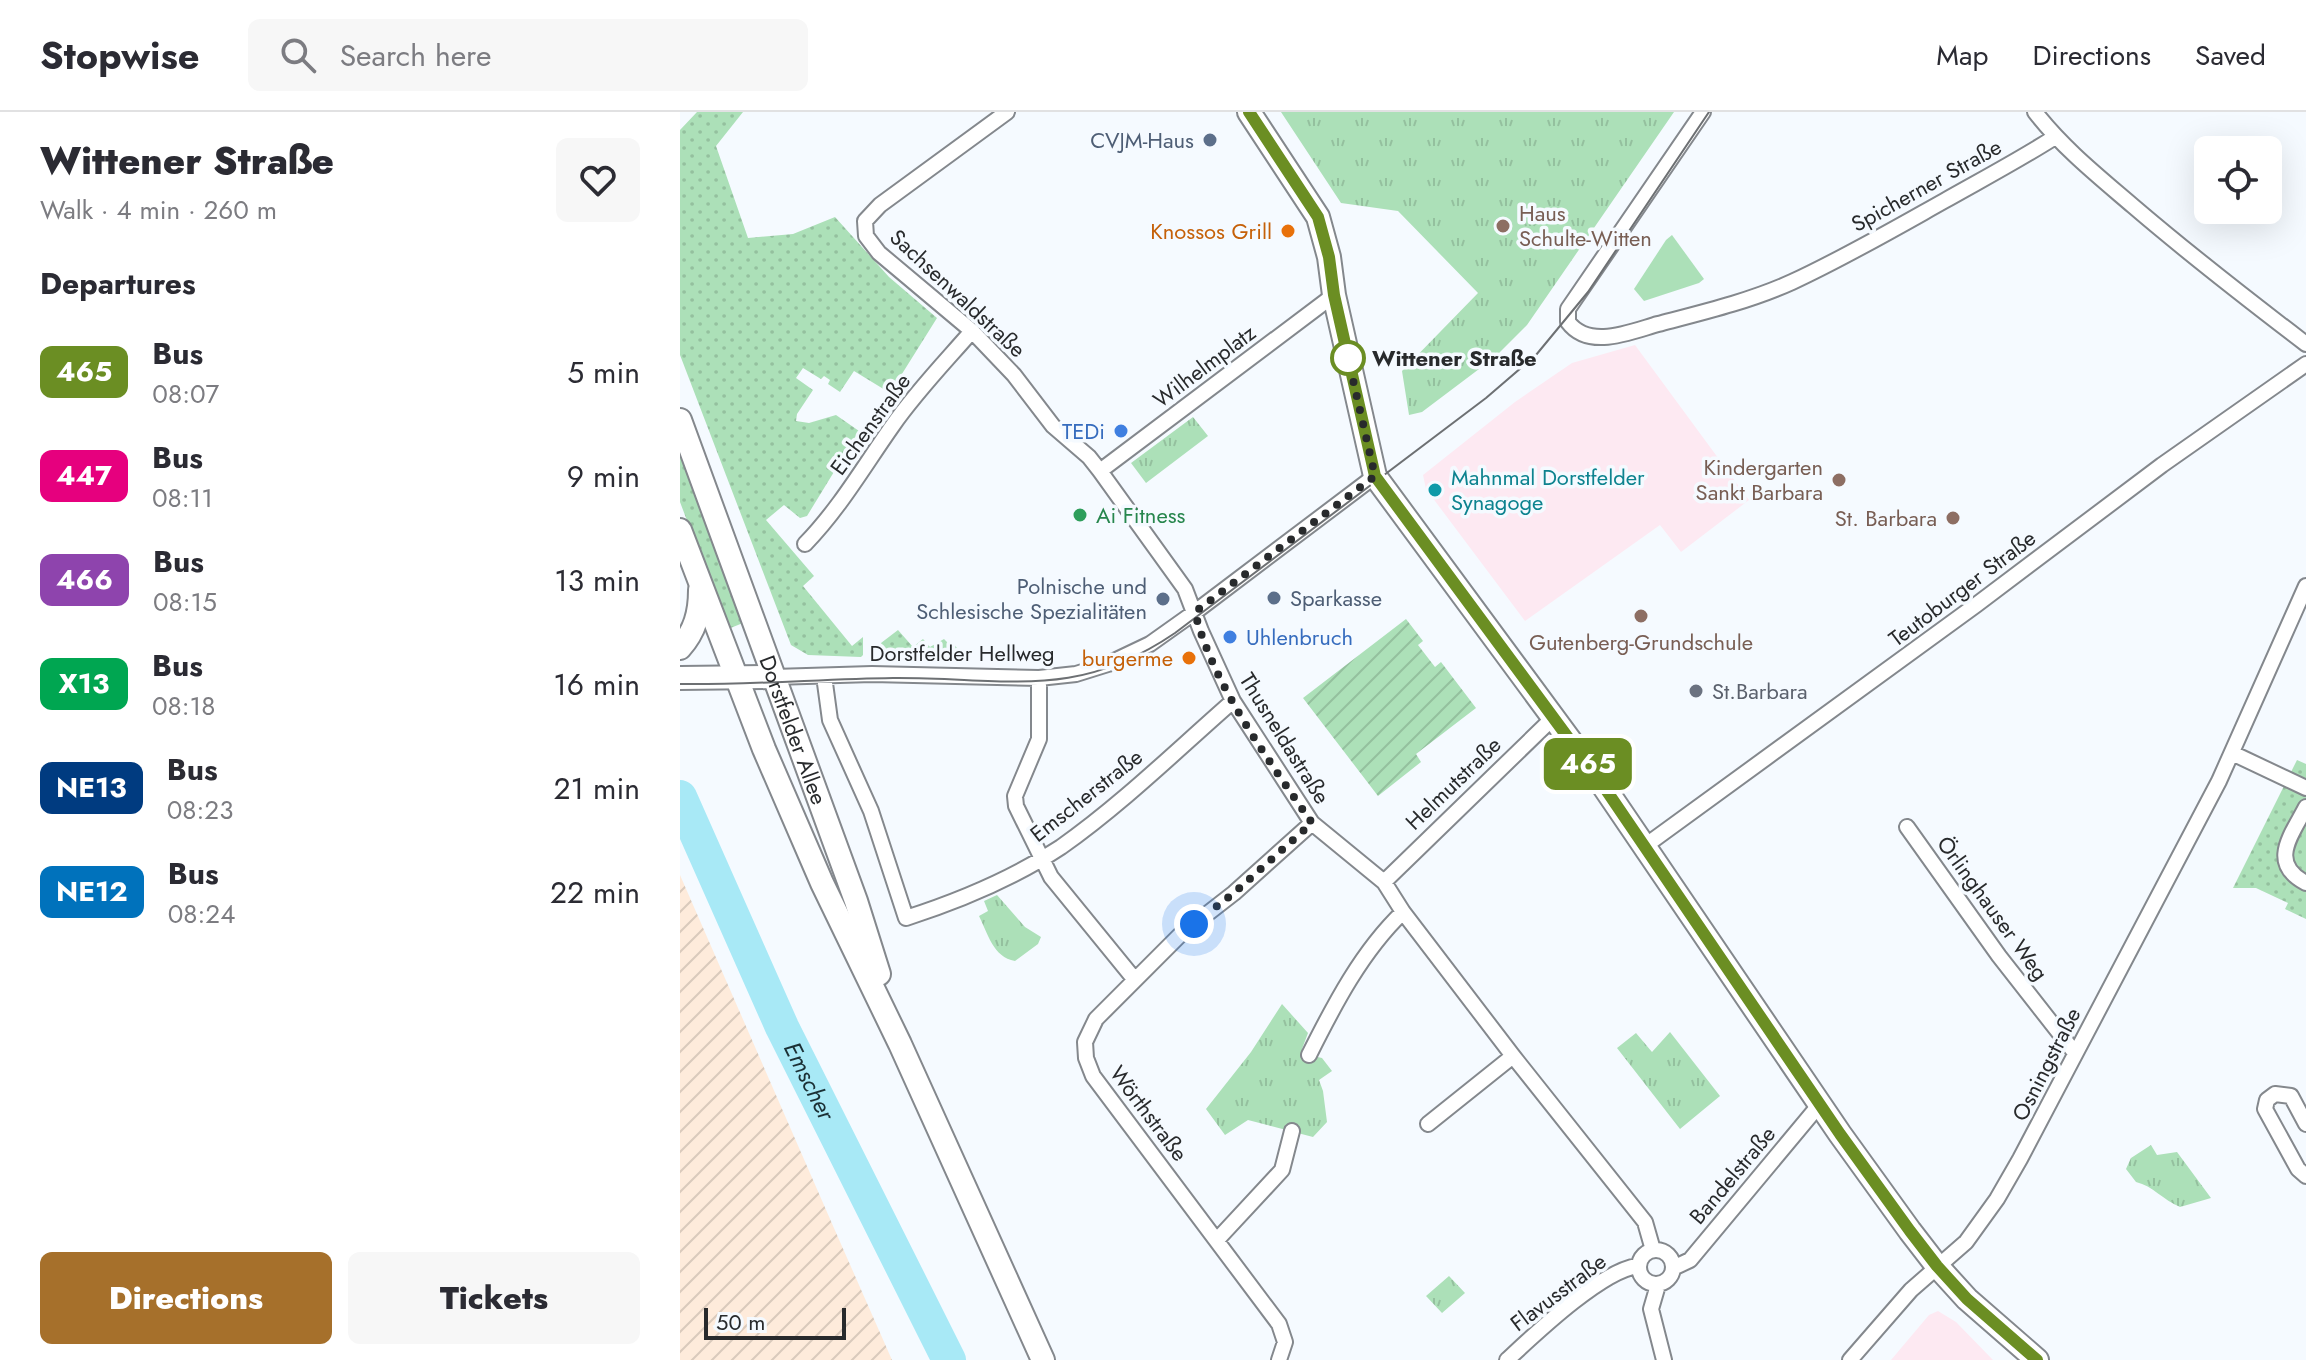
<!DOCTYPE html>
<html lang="en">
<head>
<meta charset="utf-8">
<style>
	:root { --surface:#fff; --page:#f7f7f7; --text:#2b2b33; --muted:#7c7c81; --line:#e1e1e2; --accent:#a6702b }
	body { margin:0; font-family:Jost,sans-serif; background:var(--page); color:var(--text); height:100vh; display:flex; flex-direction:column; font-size:30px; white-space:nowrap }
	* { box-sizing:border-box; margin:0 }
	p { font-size:26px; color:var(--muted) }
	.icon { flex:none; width:44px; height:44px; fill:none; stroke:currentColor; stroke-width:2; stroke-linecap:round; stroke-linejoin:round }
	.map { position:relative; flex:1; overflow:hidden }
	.sheet { display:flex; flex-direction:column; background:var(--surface); width:680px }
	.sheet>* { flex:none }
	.badge { padding:0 16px; border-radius:12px; font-size:28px; line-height:52px }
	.fabs { position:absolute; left:1514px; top:24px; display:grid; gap:16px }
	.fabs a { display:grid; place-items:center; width:88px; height:88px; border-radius:12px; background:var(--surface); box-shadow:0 8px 32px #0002; font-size:40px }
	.scale { position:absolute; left:24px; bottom:20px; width:142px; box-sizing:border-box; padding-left:8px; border:4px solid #282a2c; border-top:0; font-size:22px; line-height:28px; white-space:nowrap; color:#282a2c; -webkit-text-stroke:6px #f5faff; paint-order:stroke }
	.you { position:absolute; width:40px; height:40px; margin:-20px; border:6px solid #fff; border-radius:50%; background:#1a73e8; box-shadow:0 0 0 12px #1a73e833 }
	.map>.badge { position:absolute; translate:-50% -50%; box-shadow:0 0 0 4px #fff }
	h2 { padding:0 40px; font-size:30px; line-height:72px }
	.round { display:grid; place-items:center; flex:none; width:84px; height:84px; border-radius:12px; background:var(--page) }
	.summary { display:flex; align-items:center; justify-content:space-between; height:136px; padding:0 40px }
	h1 { font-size:38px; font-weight:800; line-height:60px }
	.primary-button { display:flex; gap:16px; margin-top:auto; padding:16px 40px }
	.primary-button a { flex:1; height:92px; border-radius:12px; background:var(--accent); color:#fff; font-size:32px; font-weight:800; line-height:92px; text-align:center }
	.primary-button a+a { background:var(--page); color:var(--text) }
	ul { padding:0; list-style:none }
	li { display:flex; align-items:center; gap:24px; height:104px; padding:0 40px }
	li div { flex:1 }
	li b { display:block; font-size:30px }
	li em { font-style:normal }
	li .badge { min-width:88px; font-weight:700; text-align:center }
	header { display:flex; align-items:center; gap:48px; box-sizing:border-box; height:112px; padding:0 40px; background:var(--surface); border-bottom:2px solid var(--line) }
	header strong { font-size:38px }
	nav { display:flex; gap:44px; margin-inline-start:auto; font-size:28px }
	.search { width:560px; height:72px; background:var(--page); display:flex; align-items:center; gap:20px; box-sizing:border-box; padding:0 28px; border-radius:12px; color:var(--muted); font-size:30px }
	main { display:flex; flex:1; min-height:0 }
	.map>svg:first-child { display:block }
</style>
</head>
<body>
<header>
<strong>Stopwise</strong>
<div class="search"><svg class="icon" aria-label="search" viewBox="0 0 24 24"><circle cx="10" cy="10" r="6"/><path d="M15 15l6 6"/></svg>Search here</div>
<nav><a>Map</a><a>Directions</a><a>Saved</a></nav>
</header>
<main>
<section class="sheet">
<div class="summary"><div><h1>Wittener Straße</h1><p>Walk · 4 min · 260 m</p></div><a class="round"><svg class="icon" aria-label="heart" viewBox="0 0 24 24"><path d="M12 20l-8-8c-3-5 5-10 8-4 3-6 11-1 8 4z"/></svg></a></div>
<h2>Departures</h2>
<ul>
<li><span class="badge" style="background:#6b8e23;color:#fff">465</span><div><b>Bus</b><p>08:07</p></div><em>5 min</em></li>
<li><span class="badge" style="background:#e6007e;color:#fff">447</span><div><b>Bus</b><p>08:11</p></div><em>9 min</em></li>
<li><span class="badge" style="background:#8e44ad;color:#fff">466</span><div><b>Bus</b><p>08:15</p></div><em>13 min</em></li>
<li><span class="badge" style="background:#00a651;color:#fff">X13</span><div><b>Bus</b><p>08:18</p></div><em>16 min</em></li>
<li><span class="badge" style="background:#003b80;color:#fff">NE13</span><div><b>Bus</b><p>08:23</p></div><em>21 min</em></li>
<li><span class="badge" style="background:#0072bc;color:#fff">NE12</span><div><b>Bus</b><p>08:24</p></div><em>22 min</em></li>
</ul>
<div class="primary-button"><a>Directions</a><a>Tickets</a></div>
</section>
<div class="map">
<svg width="1626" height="1248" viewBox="0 0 1626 1248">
	<defs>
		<pattern id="industrial-furrows" width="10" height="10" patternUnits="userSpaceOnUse" patternTransform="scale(2)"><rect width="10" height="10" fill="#feebdb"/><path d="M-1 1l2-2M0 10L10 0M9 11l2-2" fill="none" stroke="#dacabc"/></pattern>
		<pattern id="grass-dots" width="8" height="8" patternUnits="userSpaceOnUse" patternTransform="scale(2)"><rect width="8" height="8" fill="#ace0b8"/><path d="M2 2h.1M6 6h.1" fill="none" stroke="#94c09e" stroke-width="1.8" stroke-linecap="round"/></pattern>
		<pattern id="park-tufts" width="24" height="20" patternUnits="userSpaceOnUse" patternTransform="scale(2)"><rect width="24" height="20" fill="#ace0b8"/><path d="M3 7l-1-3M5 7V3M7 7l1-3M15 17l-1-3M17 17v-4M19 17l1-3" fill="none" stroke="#94c09e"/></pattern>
		<pattern id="garden-furrows" width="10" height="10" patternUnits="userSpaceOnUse" patternTransform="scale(2)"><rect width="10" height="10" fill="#ace0b8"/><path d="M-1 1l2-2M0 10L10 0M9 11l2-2" fill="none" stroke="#94c09e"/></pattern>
	</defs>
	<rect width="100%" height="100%" fill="#f5faff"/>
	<path fill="#fde9f2" d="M955,233L1069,388L1001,440L980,413L845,509L746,377L743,363L835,290L892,251Z
		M1258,1199L1276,1210L1313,1248H1211L1249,1203Z"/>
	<path fill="url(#industrial-furrows)" d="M0,763L157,1123L212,1248H0Z"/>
	<path fill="url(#grass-dots)" d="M17,0H63L36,34L68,126L113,122L155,105L209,165L257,206L210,281L174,259L160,280L148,272L150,268L144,264L141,267L123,256L116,266L133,278L117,302L116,309L129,311L156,303L179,319L127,404L120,406L104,393L86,408L134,464L123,474L172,534L183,525V543L181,545L128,543L111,533L0,243V18Z
		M0,339L63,511L48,517L0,390Z
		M218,518L233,535L243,527L250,535L264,527L269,532L272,530L287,548L200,545L201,531Z
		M1617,648L1626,652V807L1605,797L1608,791L1576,776H1553Z"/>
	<path fill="url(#park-tufts)" d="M601,0H994L847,213L815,245L742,300L729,303L722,259L798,181L718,99L661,91Z
		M513,305L528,324L466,371L451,351Z
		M317,783L345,815L361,825L358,832L335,849C313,845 308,822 299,804L308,799L304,789Z
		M602,892L628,921L622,937L629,943L642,946L652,959L639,968L643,979L647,1010L633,1025L568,1008L545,1023L526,997L571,940Z
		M990,920L1040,984L1000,1017L937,936L956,921L972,940Z
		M1471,1033L1477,1043L1497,1040L1531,1086L1500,1095C1483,1088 1473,1074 1456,1070L1446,1057L1451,1046Z
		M769,1164L785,1181L762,1201L746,1184Z"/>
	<path fill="url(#garden-furrows)" d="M726,507L743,529L738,533L755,555L761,550L796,596L736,642L741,650L698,684L623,586Z"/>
	<path fill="#ace0b8" d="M992,123L1024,167L1019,171L964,189L954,177L986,128Z"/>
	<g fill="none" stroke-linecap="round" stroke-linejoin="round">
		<path stroke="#a8e9f6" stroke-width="34" id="s1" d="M0,685L102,915L269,1248"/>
		<defs>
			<path id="minor" d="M327,0L200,93L185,109L186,124L199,141L292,219L334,263L373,314L409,345L420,359L505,477L521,519L553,589L632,711L704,770L723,800L833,944L965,1110L973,1138
				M1023,0L888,197V210C909,238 950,220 978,212C1024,200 1070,189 1112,170C1164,146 1214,117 1264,89C1301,68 1339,48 1375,25
				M1355,0C1383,36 1418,64 1453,94C1509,142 1567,187 1626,232
				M420,359L654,183
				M125,432C160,396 184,354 213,313C236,280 265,250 292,219
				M144,564L150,608L191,699L226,806C279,789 334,766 381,735C442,692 497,638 553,589
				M94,565L192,562L359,566L396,562L428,552L470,532L515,500L695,364
				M359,566V627L335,684L336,694L371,765L455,868
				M1552,641L1626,676
				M1626,695C1611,724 1588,751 1626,771
				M1227,715L1319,844L1395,941
				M965,734L1296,493L1482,353L1626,252
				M704,770L874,605
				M629,943C654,893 682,839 723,800
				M748,1012L833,944
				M1626,1012L1611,984L1595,982L1587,988L1585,997L1618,1057L1626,1064
				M537,1128L602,1058L612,1019
				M959 1155a17 17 0 1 1 34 0a17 17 0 1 1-34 0Z
				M993,1156L1010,1148L1140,992
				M978,1173L971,1197L984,1248
				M599,1248L605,1230L599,1212L413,964L406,946L405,930L416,907L500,823L554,781L632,711
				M827,1248C855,1222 922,1158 958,1154
				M1170,1248L1231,1178L1286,1130L1317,1087L1340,1047L1539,669L1626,474"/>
			<g id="secondary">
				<path d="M569,0L638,105L649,145L654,183L695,364L920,669L1160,1022L1230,1119L1257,1154L1287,1187L1357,1248"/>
				<path id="s2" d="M0,308L176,789L199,862"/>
				<path d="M0,418L84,637L142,771L220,932L363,1248"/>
				<path d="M0,536C15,519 20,501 20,478"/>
				<path d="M0,566L94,565"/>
			</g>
		</defs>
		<use href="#minor" stroke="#84888d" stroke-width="18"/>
		<use href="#secondary" stroke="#84888d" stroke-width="26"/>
		<use href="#minor" stroke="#fff" stroke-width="14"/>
		<use href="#secondary" stroke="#fff" stroke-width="22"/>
		<path stroke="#6d7073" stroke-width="2" d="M0,572C71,573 142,567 213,566C326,565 394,590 495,521L806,286L856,243L908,180L1029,0"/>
	</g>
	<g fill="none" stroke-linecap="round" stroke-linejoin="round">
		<defs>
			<path id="line" d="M569,0L638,105L649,145L654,183L695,364L920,669L1160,1022L1230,1119L1257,1154L1287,1187L1357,1248"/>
		</defs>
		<use href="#line" stroke="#fff" stroke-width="18"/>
		<use href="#line" stroke="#6b8e23" stroke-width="12"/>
		<path stroke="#282a2c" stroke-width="8" stroke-dasharray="0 14.4" d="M514,812L554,781L632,711C590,650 532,572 515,500L695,364L668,246"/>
	</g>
	<g fill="#5c6f8a" stroke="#f5faff" stroke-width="3">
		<circle cx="530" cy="28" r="8"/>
		<circle cx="594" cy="486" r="8"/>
		<circle cx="483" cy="487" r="8"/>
	</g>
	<g fill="#8d6e63" stroke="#f5faff" stroke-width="3">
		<circle cx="823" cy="114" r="8"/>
		<circle cx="1159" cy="368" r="8"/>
		<circle cx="1273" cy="406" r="8"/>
		<circle cx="961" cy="504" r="8"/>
	</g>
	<g fill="#e8710a" stroke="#f5faff" stroke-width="3">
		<circle cx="608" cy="119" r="8"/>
		<circle cx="509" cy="546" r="8"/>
	</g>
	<circle fill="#fff" stroke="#6b8e23" stroke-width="4" cx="668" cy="246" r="16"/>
	<g fill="#3f7fe0" stroke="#f5faff" stroke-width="3">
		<circle cx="441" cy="319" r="8"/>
		<circle cx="550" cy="525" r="8"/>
	</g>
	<circle fill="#0f9aa8" stroke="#f5faff" stroke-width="3" cx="755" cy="378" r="8"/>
	<circle fill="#2e9e5b" stroke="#f5faff" stroke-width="3" cx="400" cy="403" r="8"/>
	<circle fill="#6b7280" stroke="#f5faff" stroke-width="3" cx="1016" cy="579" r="8"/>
	<g text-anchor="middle" stroke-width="7" stroke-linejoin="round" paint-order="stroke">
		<g font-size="22" fill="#4e5e75" stroke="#f5faff" text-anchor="end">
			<text x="514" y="36">CVJM-Haus</text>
			<text x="467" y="482">Polnische und<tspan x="467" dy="25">Schlesische Spezialitäten</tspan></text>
			<text x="610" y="494" text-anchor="start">Sparkasse</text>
		</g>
		<g font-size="22" fill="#282a2c" stroke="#f5faff">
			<text transform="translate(1246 73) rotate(-29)" y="8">Spicherner Straße</text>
			<text transform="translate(278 181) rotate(43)" y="8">Sachsenwaldstraße</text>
			<text transform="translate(524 254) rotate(-37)" y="8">Wilhelmplatz</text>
			<text transform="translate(190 312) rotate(-54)" y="8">Eichenstraße</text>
			<text transform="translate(1282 476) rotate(-37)" y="8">Teutoburger Straße</text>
			<text x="282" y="549">Dorstfelder Hellweg</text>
			<text dy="8" stroke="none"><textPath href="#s2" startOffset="330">Dorstfelder Allee</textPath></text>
			<text transform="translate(605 626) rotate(58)" y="8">Thusneldastraße</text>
			<text transform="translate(773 671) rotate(-44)" y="8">Helmutstraße</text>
			<text transform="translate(406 683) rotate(-38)" y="8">Emscherstraße</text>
			<text transform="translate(1313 796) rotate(54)" y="8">Örlinghauser Weg</text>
			<text transform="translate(1366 952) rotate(-63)" y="8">Osningstraße</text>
			<text transform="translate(469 1001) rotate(53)" y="8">Wörthstraße</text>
			<text transform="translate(1052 1063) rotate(-50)" y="8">Bandelstraße</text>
			<text transform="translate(878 1180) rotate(-37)" y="8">Flavusstraße</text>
		</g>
		<g font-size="22" fill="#785e54" stroke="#f5faff" text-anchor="end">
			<text x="839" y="109" text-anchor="start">Haus<tspan x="839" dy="25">Schulte-Witten</tspan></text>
			<text x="1143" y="363">Kindergarten<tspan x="1143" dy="25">Sankt Barbara</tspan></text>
			<text x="1257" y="414">St. Barbara</text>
			<text x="961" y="538" text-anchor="middle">Gutenberg-Grundschule</text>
		</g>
		<g font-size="22" fill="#c56008" stroke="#f5faff" text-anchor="end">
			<text x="592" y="127">Knossos Grill</text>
			<text x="493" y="554">burgerme</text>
		</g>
		<g font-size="22" font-weight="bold" fill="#282a2c" stroke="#f5faff" text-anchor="start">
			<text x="692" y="254">Wittener Straße</text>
		</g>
		<g font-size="22" fill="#366cbe" stroke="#f5faff" text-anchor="end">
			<text x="425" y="327">TEDi</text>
			<text x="566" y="533" text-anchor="start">Uhlenbruch</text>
		</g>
		<g font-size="22" fill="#0d838f" stroke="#f5faff" text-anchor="start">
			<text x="771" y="373">Mahnmal Dorstfelder<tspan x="771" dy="25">Synagoge</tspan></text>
		</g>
		<g font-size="22" fill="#27864d" stroke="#f5faff" text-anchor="start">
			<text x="416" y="411">Ai Fitness</text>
		</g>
		<g font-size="22" fill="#5b616d" stroke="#f5faff" text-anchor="start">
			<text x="1032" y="587">St.Barbara</text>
		</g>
		<g font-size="24" font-style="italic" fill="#1b3035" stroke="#f5faff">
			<text dy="8" stroke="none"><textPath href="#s1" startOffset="312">Emscher</textPath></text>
		</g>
	</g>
</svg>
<div class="fabs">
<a><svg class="icon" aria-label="locate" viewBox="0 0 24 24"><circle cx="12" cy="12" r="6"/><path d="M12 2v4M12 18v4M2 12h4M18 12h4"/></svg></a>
</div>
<div class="scale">50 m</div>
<div class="you" style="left:514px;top:812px"></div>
<b class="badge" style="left:908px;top:652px;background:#6b8e23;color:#fff">465</b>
</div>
</main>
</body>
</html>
